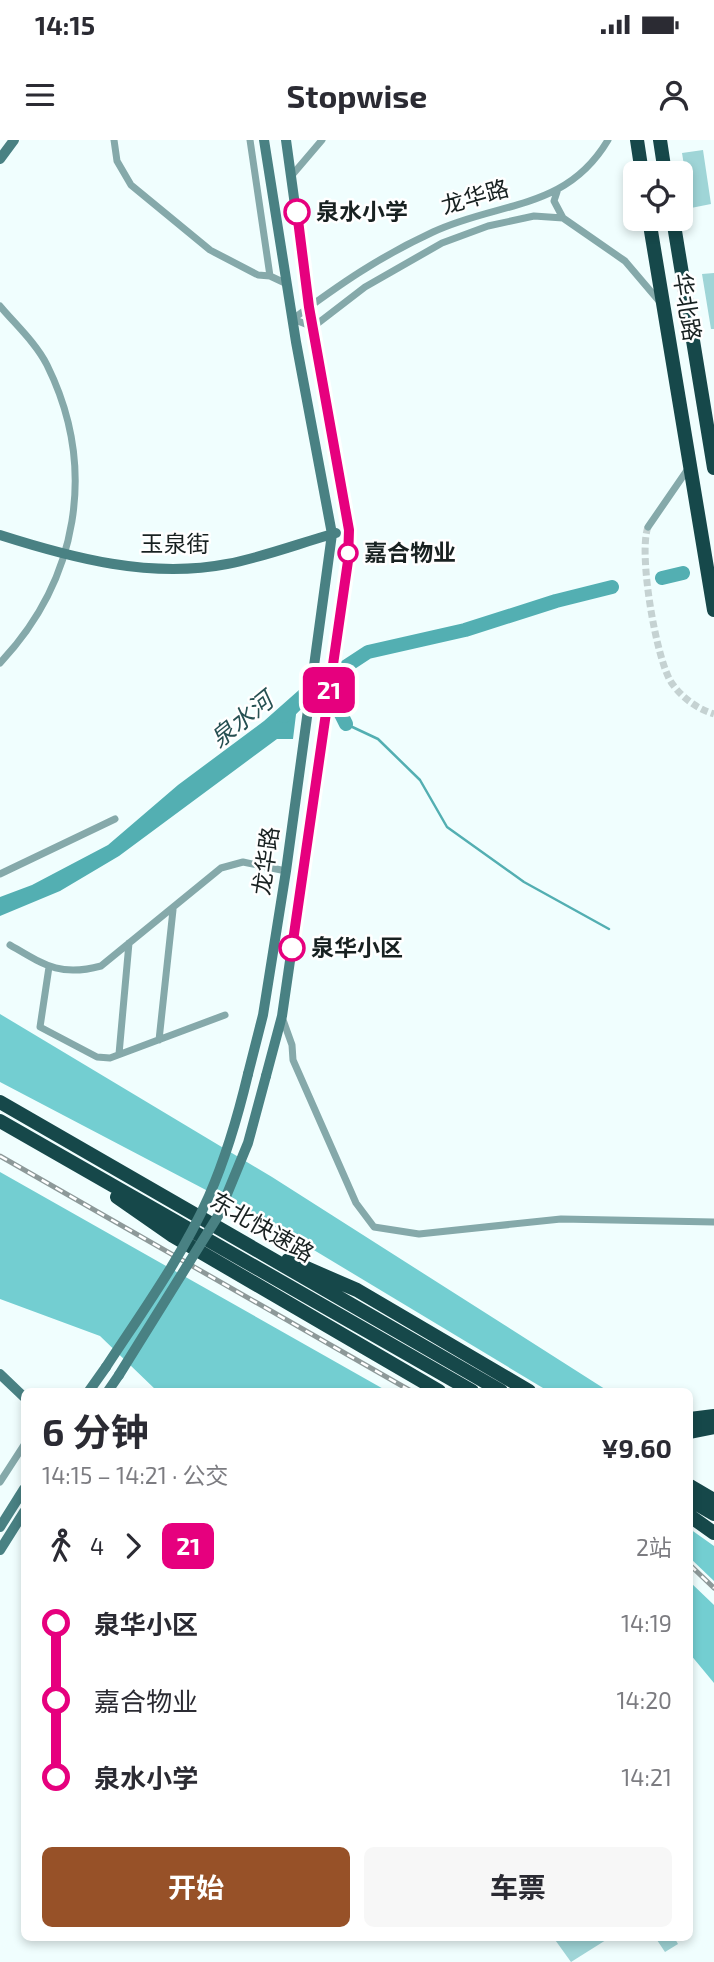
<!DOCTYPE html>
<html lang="zh">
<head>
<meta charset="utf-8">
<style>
	:root { --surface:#fff; --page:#f7f7f7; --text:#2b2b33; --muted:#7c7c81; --accent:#975128 }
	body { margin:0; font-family:"Exo 2","Noto Sans SC",sans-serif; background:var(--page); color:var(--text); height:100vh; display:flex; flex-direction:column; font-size:26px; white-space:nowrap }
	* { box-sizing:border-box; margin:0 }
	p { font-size:23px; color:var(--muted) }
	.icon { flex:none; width:38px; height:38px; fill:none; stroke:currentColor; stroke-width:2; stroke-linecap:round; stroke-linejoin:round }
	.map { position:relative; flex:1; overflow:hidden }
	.side { position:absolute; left:21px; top:1248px; width:672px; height:553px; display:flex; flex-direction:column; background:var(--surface); border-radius:10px; box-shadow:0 4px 10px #0003 }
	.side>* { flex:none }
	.badge { padding:0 14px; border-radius:10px; font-size:24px; line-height:46px }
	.fabs { position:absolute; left:623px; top:21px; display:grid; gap:14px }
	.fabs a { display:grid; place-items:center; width:70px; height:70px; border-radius:10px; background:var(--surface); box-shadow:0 4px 10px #0003; font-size:35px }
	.map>.badge { position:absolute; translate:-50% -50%; box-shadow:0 0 0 4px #fff }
	.legs { display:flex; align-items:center; gap:10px; height:77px; padding:0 21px; font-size:23px }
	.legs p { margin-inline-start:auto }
	.summary { display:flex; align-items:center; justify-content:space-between; height:119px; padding:0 21px }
	h1 { font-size:38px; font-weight:700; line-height:52px }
	.button { display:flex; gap:14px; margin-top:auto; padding:14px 21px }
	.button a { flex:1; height:80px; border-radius:10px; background:var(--accent); color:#fff; font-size:28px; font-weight:700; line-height:80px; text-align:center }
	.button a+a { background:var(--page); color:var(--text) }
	ul { padding:0 21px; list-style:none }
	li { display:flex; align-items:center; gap:24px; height:77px; font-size:26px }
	li i { display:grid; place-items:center; width:10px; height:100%; margin:0 9px; background:currentColor }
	li i::after { content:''; width:18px; height:18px; margin:-9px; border:5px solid; border-radius:50%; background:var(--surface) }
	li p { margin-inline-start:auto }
	li:first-child i { background:linear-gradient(#0000 50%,currentColor 0) }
	li:last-child i { background:linear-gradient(currentColor 50%,#0000 0) }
	.status { display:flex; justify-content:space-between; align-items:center; height:49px; padding:0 35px; background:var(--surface); direction:ltr }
	.status svg { height:19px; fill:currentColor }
	header { display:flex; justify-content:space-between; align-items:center; height:91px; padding:0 21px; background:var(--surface); font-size:32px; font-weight:700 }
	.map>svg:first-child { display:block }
</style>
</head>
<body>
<div class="status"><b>14:15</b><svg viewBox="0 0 49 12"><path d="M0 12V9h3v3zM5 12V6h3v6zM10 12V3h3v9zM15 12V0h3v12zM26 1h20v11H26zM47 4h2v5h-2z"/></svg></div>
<header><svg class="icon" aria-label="menu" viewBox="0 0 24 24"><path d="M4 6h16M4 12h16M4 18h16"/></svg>Stopwise<svg class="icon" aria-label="person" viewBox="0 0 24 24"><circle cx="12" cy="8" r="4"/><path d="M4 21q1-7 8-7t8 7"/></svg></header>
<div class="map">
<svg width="714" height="1822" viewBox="0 0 714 1822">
	<rect width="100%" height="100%" fill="#f0fefe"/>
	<path fill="#9fd5d7" d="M703,10L711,64L691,68L682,13Z
		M714,133V189H711L702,134Z
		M553,1797H604L606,1800L571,1822Z
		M655,1797H674L678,1804L665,1812Z"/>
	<path fill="#73ced1" d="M0,874L272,1037L608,1251H548L269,1083L0,942Z
		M0,1032L387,1251H157L100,1196L0,1159Z
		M690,1389L714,1406V1441L690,1418Z
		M690,1442L714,1465V1543L690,1514Z"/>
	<path fill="#53afb2" d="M299,550L293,599H277L119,716L60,751L0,776V757L32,745L108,705L178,645L264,581Z"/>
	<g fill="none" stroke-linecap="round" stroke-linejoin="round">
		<path stroke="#53afb2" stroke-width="2.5" d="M346,584L378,599L420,640L447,687L524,742L609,789"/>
		<path stroke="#53afb2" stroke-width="14" d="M662,438L683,433
			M320,551L331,554L346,584
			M284,576L313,548L368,512L465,490L556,461L612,447"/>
		<path stroke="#c5d2d2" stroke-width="7" stroke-dasharray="7 3.5" stroke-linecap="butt" d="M648,387C638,413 656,518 671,542C681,557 697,569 714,574"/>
		<path stroke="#85a9aa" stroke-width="7" d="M114,0L117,21L131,45L210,110L258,135L270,136L287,144
			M250,0L270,136
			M293,34L322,0
			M557,52L554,61L563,78
			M0,166C15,184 36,203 47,225C98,328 78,440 0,523
			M293,179L313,187L365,147L442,103L488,86L534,76L563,78L625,121L659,161
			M293,179C340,144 379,117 433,92C499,61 566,71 608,0
			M648,387L690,326
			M0,734L115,679
			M10,805C44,825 60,837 101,826L221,728L243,722L286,731
			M49,827L40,887L97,917L110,918L225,875
			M282,877L292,905L293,920L356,1063L374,1087L419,1094L561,1079L714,1082
			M159,900L173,770
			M119,914L129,803
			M0,1342L24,1305"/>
		<path stroke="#498183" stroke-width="10" d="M0,19L14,0
			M0,395C72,418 151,439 227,424C264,417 300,403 336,393
			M248,934L263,875L286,731L332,394L296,202L264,0
			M266,936L282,876L348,421L349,390L309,167L286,0
			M0,1234L24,1257
			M89,1251L106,1227
			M108,1251L119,1235
			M0,1387L24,1349
			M0,1410L24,1372"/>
		<path stroke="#16484a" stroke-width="14" d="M637,0L642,33
			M660,0L665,33
			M649,79L714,470
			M673,79L714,328
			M0,962L501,1251
			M0,981L472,1251
			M117,1057L173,1096L439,1251
			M288,1120L357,1150L529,1251
			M690,1279L714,1276
			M690,1292L714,1287
			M690,1346L714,1360
			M690,1360L714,1374
			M690,1376L714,1393"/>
		<defs>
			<path id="rail" d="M0,1016L411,1251
				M690,1425L714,1448"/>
		</defs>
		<use href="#rail" stroke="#8d9999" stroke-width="5"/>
		<use href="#rail" stroke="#fff" stroke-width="2.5" stroke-dasharray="8" stroke-linecap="butt"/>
		<path stroke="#498183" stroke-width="10" d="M106,1227C142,1172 182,1117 209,1056C226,1017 238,976 248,934
			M119,1235L218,1076L248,1003L266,936"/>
	</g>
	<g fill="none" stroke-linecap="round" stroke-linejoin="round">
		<defs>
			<path id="line-1" d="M292,808L348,421L349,390L309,167L297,72"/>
		</defs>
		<use href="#line-1" stroke="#fff" stroke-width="16"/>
		<use href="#line-1" stroke="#e6007e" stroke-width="10"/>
	</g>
	<g fill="#fff" stroke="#e6007e" stroke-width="3.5">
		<circle cx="297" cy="72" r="12"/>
		<circle cx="348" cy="413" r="9"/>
		<circle cx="292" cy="808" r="12"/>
	</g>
	<g text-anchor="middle" stroke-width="5" stroke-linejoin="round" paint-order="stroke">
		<g font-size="23" fill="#182121" stroke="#fff">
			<text transform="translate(475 57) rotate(-16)" y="8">龙华路</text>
			<text transform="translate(687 167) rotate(81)" y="8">华北路</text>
			<text x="175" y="412">玉泉街</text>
			<text transform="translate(266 721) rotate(-82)" y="8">龙华路</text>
			<text transform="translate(262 1087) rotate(30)" y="8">东北快速路</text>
		</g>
		<g font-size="23" font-weight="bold" fill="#182121" stroke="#fff" text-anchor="start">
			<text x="316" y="80">泉水小学</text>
			<text x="364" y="421">嘉合物业</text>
			<text x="311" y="816">泉华小区</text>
		</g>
		<g font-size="24" font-style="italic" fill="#265052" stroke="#fff">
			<text transform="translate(242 580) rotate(-39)" y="8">泉水河</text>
		</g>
	</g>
</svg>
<div class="fabs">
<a><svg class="icon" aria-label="locate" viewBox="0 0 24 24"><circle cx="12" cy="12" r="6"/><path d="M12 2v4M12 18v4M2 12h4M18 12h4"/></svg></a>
</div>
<b class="badge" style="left:329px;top:550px;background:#e6007e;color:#fff">21</b>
<section class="side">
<div class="summary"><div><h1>6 分钟</h1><p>14:15 – 14:21 · 公交</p></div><b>¥9.60</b></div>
<div class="legs"><svg class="icon" aria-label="walk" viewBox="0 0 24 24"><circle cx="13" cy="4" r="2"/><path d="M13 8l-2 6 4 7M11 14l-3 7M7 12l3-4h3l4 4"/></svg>4<svg class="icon" aria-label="forward" viewBox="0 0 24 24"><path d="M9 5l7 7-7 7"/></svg><b class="badge" style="background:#e6007e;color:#fff">21</b><p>2站</p></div>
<ul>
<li><i style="color:#e6007e"></i><b>泉华小区</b><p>14:19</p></li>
<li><i style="color:#e6007e"></i><span>嘉合物业</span><p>14:20</p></li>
<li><i style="color:#e6007e"></i><b>泉水小学</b><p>14:21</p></li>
</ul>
<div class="button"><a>开始</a><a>车票</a></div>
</section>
</div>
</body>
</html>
